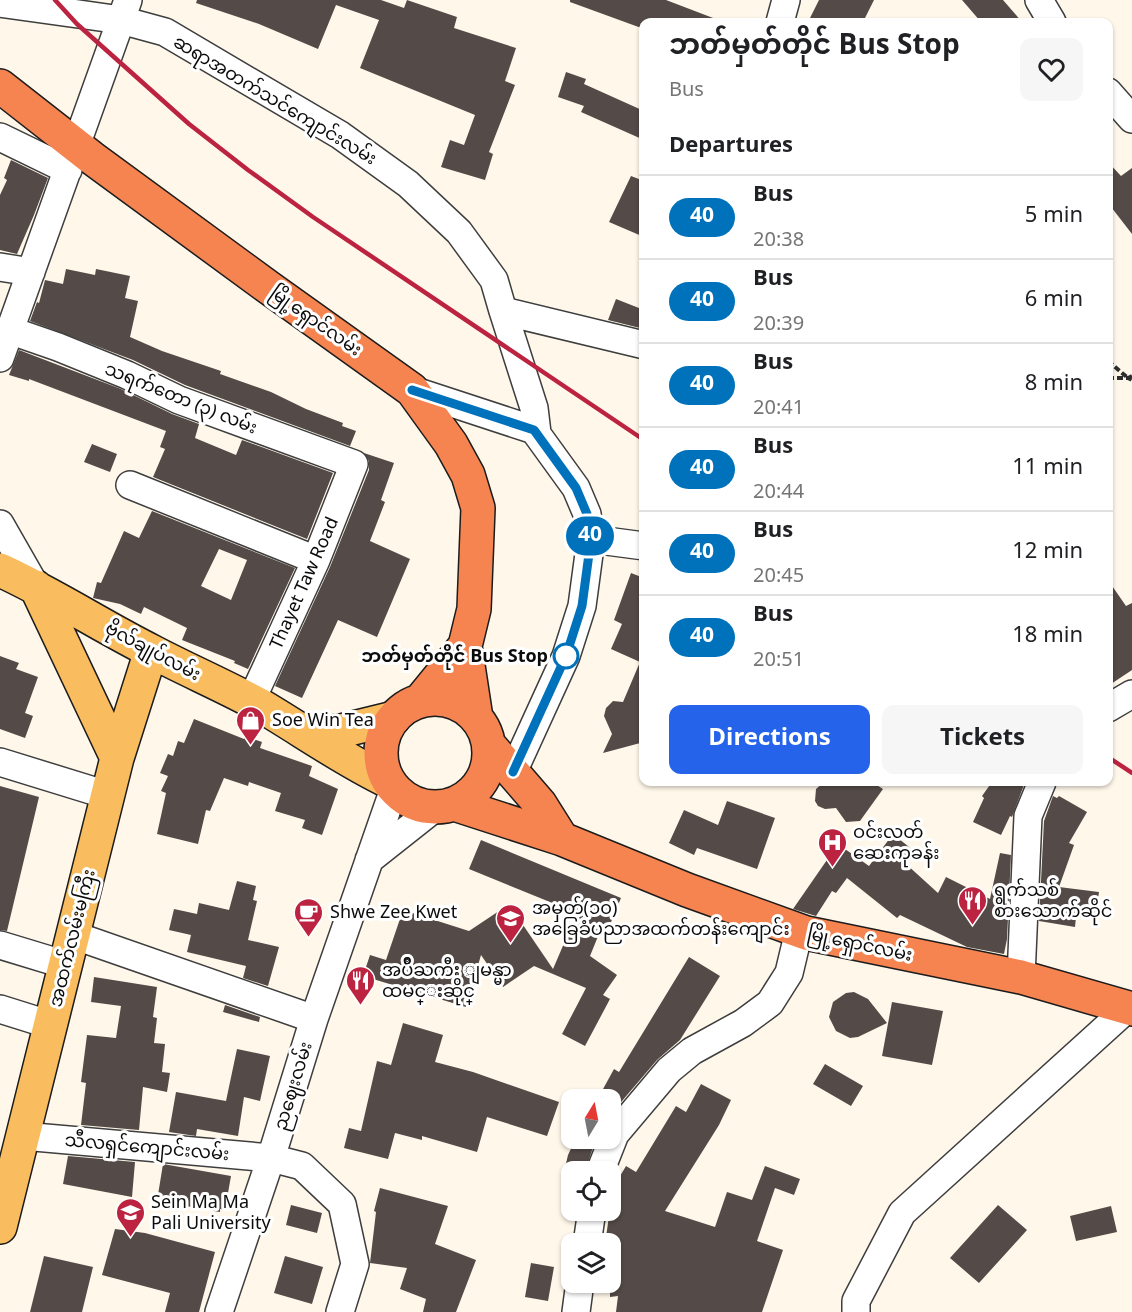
<!DOCTYPE html>
<html lang="en">
<head>
<meta charset="utf-8">
<style>
	:root { --surface:#fff; --page:#f6f6f6; --text:#202124; --muted:#757577; --line:#e0e0e0; --accent:#2563eb }
	body { margin:0; font-family:Georgia,"Noto Sans Myanmar",serif; background:var(--page); color:var(--text); height:100vh; display:flex; flex-direction:column; font-size:22px; white-space:nowrap }
	* { box-sizing:border-box; margin:0 }
	p { font-size:20px; color:var(--muted) }
	.icon { flex:none; width:33px; height:33px; fill:none; stroke:currentColor; stroke-width:2; stroke-linecap:round; stroke-linejoin:round }
	.map { position:relative; flex:1; overflow:hidden }
	.drawer { position:absolute; left:639px; top:18px; width:474px; height:768px; display:flex; flex-direction:column; background:var(--surface); border-radius:12px; box-shadow:0 2px 4px #0004 }
	.drawer>* { flex:none }
	.badge { padding:0 12px; border-radius:20px; font-size:21px; line-height:39px }
	.needle { width:39px; rotate:10deg }
	.controls { position:absolute; left:561px; top:1089px; display:grid; gap:12px }
	.controls a { display:grid; place-items:center; width:60px; height:60px; border-radius:12px; background:var(--surface); box-shadow:0 2px 4px #0004; font-size:30px }
	.map>.badge { position:absolute; translate:-50% -50%; box-shadow:0 0 0 3px #fff }
	h2 { padding:0 30px; font-size:22px; line-height:54px }
	.round { display:grid; place-items:center; flex:none; width:63px; height:63px; border-radius:12px; background:var(--page) }
	.overview { display:flex; align-items:center; justify-content:space-between; height:102px; padding:0 30px }
	h1 { font-size:28px; font-weight:700; line-height:45px }
	.cta { display:flex; gap:12px; margin-top:auto; padding:12px 30px }
	.cta a { flex:1; height:69px; border-radius:12px; background:var(--accent); color:#fff; font-size:24px; font-weight:700; line-height:69px; text-align:center }
	.cta a+a { background:var(--page); color:var(--text) }
	ul { padding:0; list-style:none }
	li { display:flex; align-items:center; gap:18px; height:84px; padding:0 30px; border-top:2px solid var(--line) }
	li div { flex:1 }
	li b { display:block; font-size:22px }
	li em { font-style:normal }
	li .badge { min-width:66px; font-weight:700; text-align:center }
	.map>svg:first-child { display:block }
</style>
</head>
<body>
<div class="map">
<svg width="1132" height="1312" viewBox="0 0 1132 1312">
	<rect width="100%" height="100%" fill="#fff8ea"/>
	<path fill="#544b48" fill-rule="evenodd" d="M197,0H381L404,8L407,0L457,17L454,28L516,48L505,81L515,85L489,152L493,154L485,180L441,167L450,140L464,145L475,115L360,68L379,20L336,5L318,49L259,24L196,3Z
		M570,0H666L721,21V22H644V29L570,2Z
		M819,0H874L863,22H808Z
		M962,0H1003L1022,22H981Z
		M566,72L586,79L584,84L644,111V140L581,112L584,106L558,97Z
		M11,160L48,178L34,215L17,254L0,250V195L7,180L4,178Z
		M1108,162L1121,176L1132,168V234L1108,203Z
		M631,176L644,181V237L609,222Z
		M66,269L95,275L96,269L130,276L125,298L138,301L130,337L162,351L221,371L220,374L271,392L306,409L343,423L342,426L356,431L350,446L185,385L133,360L30,321L37,302L39,303L45,280L63,284Z
		M616,299L644,310V329L608,320Z
		M19,350L121,389L172,414L199,424L195,438L236,455L242,440L333,473L307,539L153,477L165,449L160,447L166,431L29,379V381L9,375Z
		M92,444L117,454L110,472L84,462Z
		M364,453L394,463L381,500L385,502L370,541L410,559L377,637L338,620L302,698L275,686L330,567L369,470V461Z
		M152,511L295,568L248,669L234,663L235,661L182,640L187,628L144,607L141,614L120,604L93,598L97,582L101,583L124,531L139,538ZM219,549L247,560L231,600L201,586Z
		M631,573L644,578V742L603,753L612,734L604,716L606,708L613,701L623,702L640,662L611,649L622,624L614,620Z
		M1108,580L1126,606L1132,603V670L1108,686Z
		M0,656L19,663L16,669L38,677L25,713L33,716L25,738L0,729Z
		M194,719L244,739L245,736L262,742L260,748L312,766L309,776L338,789L322,835L302,828L305,820L275,811L281,793L249,782L248,786L224,778L210,811L206,810L198,844L157,834L166,793L161,791L168,776L160,773L168,754L173,756L178,741L184,743Z
		M824,782H872L883,789L860,821L846,822L836,808L825,809L818,806L815,801L816,789Z
		M992,782H1025L1012,817L1010,816L1001,835L973,822L984,798L982,796Z
		M0,786L39,797L7,931L0,930Z
		M1053,796L1057,798L1059,796L1087,812L1069,843L1074,845L1059,887L1099,892L1096,913L1083,910L1082,918L1076,917L1075,927L1039,921L1044,821Z
		M727,801L775,818L757,869L697,848L694,855L669,843L684,810L718,825Z
		M893,834L914,851L905,863L938,893L946,877L990,899L1000,853L1011,855L1007,939L1004,954L967,947L900,915L897,918L847,878L836,893L832,891L816,916L793,909L838,844L869,866Z
		M481,840L621,898L609,927L603,924L590,956L617,975L603,995L610,999L585,1046L562,1034L586,988L534,966L503,987L481,955L466,1007L363,976L370,955L386,960L403,910L469,931L499,911L511,929L521,922L553,969L577,913L469,869Z
		M237,881L256,886L253,900L257,901L248,940L279,947L268,986L243,978L246,966L187,952L191,935L169,930L174,909L197,914L199,903L229,910Z
		M689,957L720,976L680,1040L657,1060L610,1115V1100H597L614,1069L619,1072Z
		M94,977L157,987L153,1017L157,1018L154,1043L165,1044L162,1072L170,1073L167,1092L143,1087L139,1130L81,1125L86,1083L81,1082L87,1035L116,1038L121,1006L91,1002Z
		M854,992L868,999L887,1023L858,1037L850,1038L836,1031L829,1017L833,1002L846,993Z
		M892,1002L943,1011L932,1065L882,1056Z
		M225,1005L260,1017L259,1022L223,1012Z
		M403,1023L443,1035L435,1062L473,1072L559,1102L547,1136L487,1117L477,1152L422,1136V1140L395,1133L388,1159L344,1148L349,1128L361,1131L377,1061L391,1065Z
		M237,1049L270,1056L260,1101L244,1097L238,1136L197,1129L196,1136L169,1132L176,1092L226,1101Z
		M825,1064L863,1086L851,1106L813,1084Z
		M701,1084L731,1100L719,1125L665,1211L715,1227L727,1192L752,1200L765,1166L800,1179L794,1195L775,1188L757,1241L783,1250L762,1312H616L618,1296L610,1297V1244H605L613,1188L626,1166L636,1172L676,1106L686,1112Z
		M576,1138H596L585,1172H564L568,1155Z
		M68,1156L135,1162L132,1197L63,1184Z
		M163,1164L231,1176L225,1210L220,1209V1212L157,1201Z
		M380,1188L448,1206L435,1244L476,1260L456,1312H423L426,1299L400,1289L407,1268L370,1263L376,1212L374,1211Z
		M291,1205L322,1213L317,1233L286,1225Z
		M998,1205L1027,1230L979,1283L950,1258Z
		M1111,1206L1117,1232L1076,1241L1070,1216Z
		M115,1229L145,1233L215,1252L199,1312H165L170,1293L102,1275Z
		M44,1256L93,1267L82,1312H30Z
		M285,1256L323,1267L312,1304L274,1293Z
		M531,1263L554,1267L548,1301L525,1297Z"/>
	<g fill="none" stroke-linecap="round" stroke-linejoin="round">
		<defs>
			<path id="minor" d="M1039,0L1052,22
				M0,3L121,20L128,0
				M780,22L786,0
				M1108,92L1132,119
				M0,137L68,170
				M0,267L31,272
				M9,330L58,347L127,375L179,400L354,464L316,560L251,701
				M0,358L121,20L165,32L340,135L408,184L459,232L494,280L503,311
				M412,390L534,430L576,488L587,514L591,539L582,606L566,656L513,772
				M537,433L534,408L503,311L644,345
				M130,485L316,560
				M0,524L36,587
				M591,539L644,546
				M1108,708L1132,694
				M0,762L107,795
				M369,860L436,807
				M73,935L314,1019
				M0,945L66,965
				M1021,977L1028,816L1042,782
				M0,1009L51,1025
				M23,1136L271,1158L302,1166L342,1204L355,1264L340,1312
				M600,1172L615,1134L669,1070L692,1051L743,1023L770,1003L789,973L799,931
				M587,1244L592,1210
				M219,1312L271,1158L314,1019L394,789
				M576,1312L580,1282
				M856,1312V1301L902,1213L1128,1008"/>
			<path id="major" d="M0,570C53,594 101,626 153,652C189,671 227,687 263,707C305,732 344,760 388,781
				M36,587L117,758
				M305,732L341,731L394,718
				M0,1227L117,758L151,651"/>
			<path id="highway" d="M0,86L92,158L268,287L412,390L451,444L468,475L478,508L474,609L465,646L476,718
				M381 753a54 54 0 1 1 108 0a54 54 0 1 1-108 0Z
				M420,701L465,646
				M489,745L540,804L562,839
				M454,804L562,839L687,890L806,933L1021,977L1132,1009"/>
		</defs>
		<use href="#minor" stroke="#3e3e3e" stroke-width="30"/>
		<use href="#major" stroke="#1c1c1c" stroke-width="36"/>
		<use href="#highway" stroke="#1c1c1c" stroke-width="36"/>
		<path stroke="#2d2d2d" stroke-width="4" stroke-dasharray="6 3" stroke-linecap="butt" d="M1108,361L1128,378L1132,376
			M1108,378H1128L1132,380"/>
		<use href="#minor" stroke="#fff" stroke-width="27"/>
		<use href="#major" stroke="#f9bd5f" stroke-width="33"/>
		<use href="#highway" stroke="#f58451" stroke-width="33"/>
		<path stroke="#bb2341" stroke-width="4.5" d="M55,0L77,24L189,124L248,170L313,217L644,440
			M1108,757L1132,773"/>
	</g>
	<g fill="none" stroke-linecap="round" stroke-linejoin="round">
		<defs>
			<path id="line" d="M412,390L534,430L576,488L587,514L591,539L582,606L566,656L513,772"/>
		</defs>
		<use href="#line" stroke="#fff" stroke-width="14"/>
		<use href="#line" stroke="#0072bc" stroke-width="9"/>
	</g>
	<defs>
		<symbol id="shop-pin" viewBox="-11 -11 22 30"><path d="M0 17L-7.5 6A9.5 9.5 0 1 1 7.5 6Z" fill="#bb2341" stroke="#fff"/><path d="M-5-2.5h2.3a2.7 3.5 0 0 1 5.4 0H5L5.5 6h-11ZM-1.5-2.5h3a1.5 2.3 0 0 0-3 0Z" fill="#fff"/></symbol>
		<symbol id="hospital-pin" viewBox="-11 -11 22 30"><path d="M0 17L-7.5 6A9.5 9.5 0 1 1 7.5 6Z" fill="#bb2341" stroke="#fff"/><path d="M-5-5h3v3.5h4V-5h3V5h-3V1.5h-4V5h-3Z" fill="#fff"/></symbol>
		<symbol id="restaurant-pin" viewBox="-11 -11 22 30"><path d="M0 17L-7.5 6A9.5 9.5 0 1 1 7.5 6Z" fill="#bb2341" stroke="#fff"/><path d="M-5-6h1v4h1v-4h1v4h1v-4h1v5L-1.5 .5V6h-2V.5L-5-1ZM5-6V6H3V1.5H1.5Q1.5-4 5-6Z" fill="#fff"/></symbol>
		<symbol id="cafe-pin" viewBox="-11 -11 22 30"><path d="M0 17L-7.5 6A9.5 9.5 0 1 1 7.5 6Z" fill="#bb2341" stroke="#fff"/><path d="M-5.5-4.5H6V0H3Q3 3.5 0 3.5H-2.5Q-5.5 3.5-5.5 0ZM3-3.2v2h1.7v-2ZM-6 4.5H4V6H-6Z" fill="#fff"/></symbol>
		<symbol id="school-pin" viewBox="-11 -11 22 30"><path d="M0 17L-7.5 6A9.5 9.5 0 1 1 7.5 6Z" fill="#bb2341" stroke="#fff"/><path d="M0-5L7-2L0 1L-7-2ZM-4 1L0 2.5L4 1V4Q0 6-4 4Z" fill="#fff"/></symbol>
		<symbol id="university-pin" viewBox="-11 -11 22 30"><path d="M0 17L-7.5 6A9.5 9.5 0 1 1 7.5 6Z" fill="#bb2341" stroke="#fff"/><path d="M0-5L7-2L0 1L-7-2ZM-4 1L0 2.5L4 1V4Q0 6-4 4Z" fill="#fff"/></symbol>
	</defs>
	<g fill-rule="evenodd">
		<use href="#shop-pin" x="234" y="704" width="33" height="45"/>
		<use href="#hospital-pin" x="816" y="826" width="33" height="45"/>
		<use href="#restaurant-pin" x="956" y="884" width="33" height="45"/>
		<use href="#cafe-pin" x="292" y="896" width="33" height="45"/>
		<use href="#school-pin" x="494" y="902" width="33" height="45"/>
		<use href="#restaurant-pin" x="344" y="964" width="33" height="45"/>
		<use href="#university-pin" x="114" y="1196" width="33" height="45"/>
	</g>
	<circle fill="#fff" stroke="#0072bc" stroke-width="3" cx="566" cy="656" r="12"/>
	<g text-anchor="middle" stroke-width="6" stroke-linejoin="round" paint-order="stroke">
		<g font-size="18" fill="#0b0b0b" stroke="#fff">
			<text transform="translate(275 100) rotate(31)" y="6">ဆရာအတက်သင်ကျောင်းလမ်း</text>
			<text transform="translate(316 321) rotate(35)" y="6">မြို့ရှောင်လမ်း</text>
			<text transform="translate(181 398) rotate(22)" y="6">သရက်တော (၃) လမ်း</text>
			<text transform="translate(304 583) rotate(-66)" y="6">Thayet Taw Road</text>
			<text transform="translate(153 651) rotate(28)" y="6">ဗိုလ်ချုပ်လမ်း</text>
			<text transform="translate(72 938) rotate(-76)" y="6">အထက်လမ်းမကြီး</text>
			<text transform="translate(860 944) rotate(12)" y="6">မြို့ရှောင်လမ်း</text>
			<text transform="translate(293 1086) rotate(-73)" y="6">ညဈေးလမ်း</text>
			<text transform="translate(147 1147) rotate(5)" y="6">သီလရှင်ကျောင်းလမ်း</text>
		</g>
		<g font-size="18" font-weight="bold" fill="#0b0b0b" stroke="#fff" text-anchor="end">
			<text x="548" y="662">ဘတ်မှတ်တိုင် Bus Stop</text>
		</g>
		<g font-size="18" fill="#0b0b0b" stroke="#fff" text-anchor="start">
			<text x="272" y="726">Soe Win Tea</text>
			<text x="853" y="838">ဝင်းလတ်<tspan x="853" dy="21">ဆေးကုခန်း</tspan></text>
			<text x="994" y="896">ရွက်သစ်<tspan x="994" dy="21">စားသောက်ဆိုင်</tspan></text>
			<text x="532" y="914">အမှတ်(၁၀)<tspan x="532" dy="21">အခြေခံပညာအထက်တန်းကျောင်း</tspan></text>
			<text x="330" y="918">Shwe Zee Kwet</text>
			<text x="382" y="976">အပ်ိဳႀကီး ျမန္မာ<tspan x="382" dy="21">ထမင္းဆိုင္</tspan></text>
			<text x="151" y="1208">Sein Ma Ma<tspan x="151" dy="21">Pali University</tspan></text>
		</g>
	</g>
</svg>
<div class="controls">
<a><svg class="needle" viewBox="-14 -14 28 28"><path d="M0-13l5 13h-10z" fill="#e53935"/><path d="M0 13l5-13h-10z" fill="#757577"/></svg></a>
<a><svg class="icon" aria-label="locate" viewBox="0 0 24 24"><circle cx="12" cy="12" r="6"/><path d="M12 2v4M12 18v4M2 12h4M18 12h4"/></svg></a>
<a><svg class="icon" aria-label="layers" viewBox="0 0 24 24"><path d="M12 4l9 5-9 5-9-5zM3 14l9 5 9-5"/></svg></a>
</div>
<b class="badge" style="left:590px;top:536px;background:#0072bc;color:#fff">40</b>
<section class="drawer">
<div class="overview"><div><h1>ဘတ်မှတ်တိုင် Bus Stop</h1><p>Bus</p></div><a class="round"><svg class="icon" aria-label="heart" viewBox="0 0 24 24"><path d="M12 20l-8-8c-3-5 5-10 8-4 3-6 11-1 8 4z"/></svg></a></div>
<h2>Departures</h2>
<ul>
<li><span class="badge" style="background:#0072bc;color:#fff">40</span><div><b>Bus</b><p>20:38</p></div><em>5 min</em></li>
<li><span class="badge" style="background:#0072bc;color:#fff">40</span><div><b>Bus</b><p>20:39</p></div><em>6 min</em></li>
<li><span class="badge" style="background:#0072bc;color:#fff">40</span><div><b>Bus</b><p>20:41</p></div><em>8 min</em></li>
<li><span class="badge" style="background:#0072bc;color:#fff">40</span><div><b>Bus</b><p>20:44</p></div><em>11 min</em></li>
<li><span class="badge" style="background:#0072bc;color:#fff">40</span><div><b>Bus</b><p>20:45</p></div><em>12 min</em></li>
<li><span class="badge" style="background:#0072bc;color:#fff">40</span><div><b>Bus</b><p>20:51</p></div><em>18 min</em></li>
</ul>
<div class="cta"><a>Directions</a><a>Tickets</a></div>
</section>
</div>
</body>
</html>
